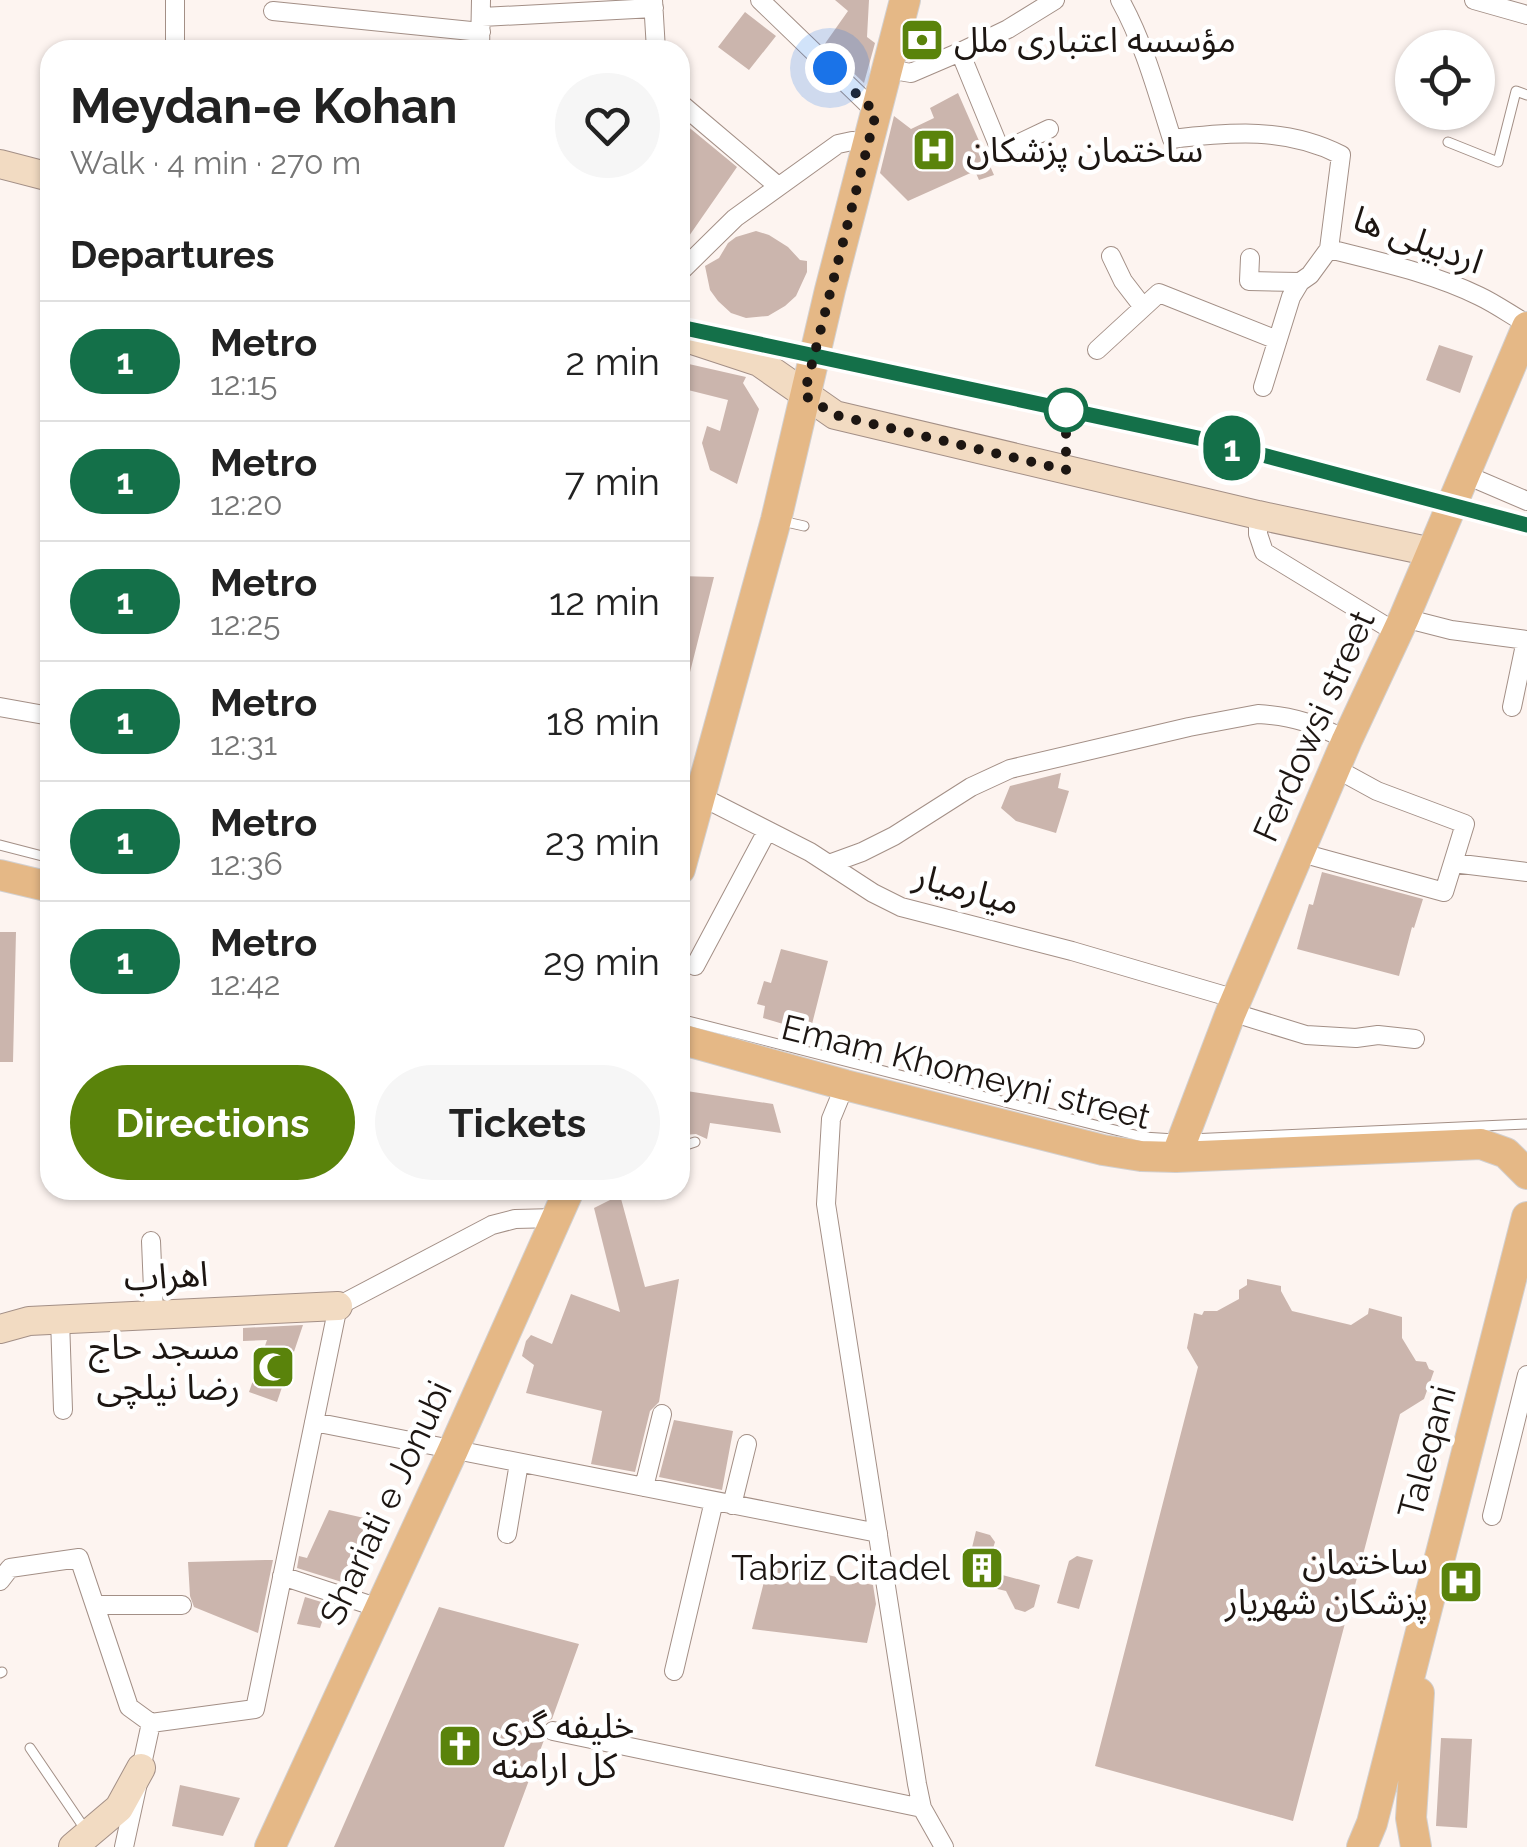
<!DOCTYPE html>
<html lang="en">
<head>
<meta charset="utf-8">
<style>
	:root { --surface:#fff; --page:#f6f6f6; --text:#222; --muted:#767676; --line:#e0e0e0; --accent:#5a830b }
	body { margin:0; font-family:Raleway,"Noto Sans Arabic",sans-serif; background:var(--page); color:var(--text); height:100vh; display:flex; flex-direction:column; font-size:38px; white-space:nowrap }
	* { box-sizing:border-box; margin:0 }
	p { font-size:32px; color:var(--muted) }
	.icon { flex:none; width:55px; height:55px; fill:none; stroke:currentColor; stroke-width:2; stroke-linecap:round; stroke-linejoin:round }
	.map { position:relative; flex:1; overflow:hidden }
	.drawer { position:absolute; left:40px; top:40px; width:650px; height:1160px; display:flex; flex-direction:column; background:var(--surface); border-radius:30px; box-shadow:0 2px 8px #0004 }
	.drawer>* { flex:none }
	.badge { padding:0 20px; border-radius:32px; font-size:35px; line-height:65px }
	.fabs { position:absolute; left:1395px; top:30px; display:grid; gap:20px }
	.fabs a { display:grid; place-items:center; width:100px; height:100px; border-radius:50%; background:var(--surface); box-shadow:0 2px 8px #0004; font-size:50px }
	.you { position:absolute; width:50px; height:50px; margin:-25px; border:8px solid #fff; border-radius:50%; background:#1a73e8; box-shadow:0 0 0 15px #1a73e833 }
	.map>.badge { position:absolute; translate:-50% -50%; box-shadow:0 0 0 5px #fff }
	h2 { padding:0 30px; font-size:38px; line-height:90px }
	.round { display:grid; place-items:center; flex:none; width:105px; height:105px; border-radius:52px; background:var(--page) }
	.headline { display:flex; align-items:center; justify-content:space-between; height:170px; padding:0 30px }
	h1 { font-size:48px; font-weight:700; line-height:75px }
	.primary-button { display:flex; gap:20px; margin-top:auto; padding:20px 30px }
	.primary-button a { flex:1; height:115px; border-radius:60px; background:var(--accent); color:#fff; font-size:40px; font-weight:700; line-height:115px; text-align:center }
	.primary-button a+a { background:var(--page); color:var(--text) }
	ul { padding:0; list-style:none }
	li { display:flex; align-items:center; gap:30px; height:120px; padding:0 30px; border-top:2px solid var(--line) }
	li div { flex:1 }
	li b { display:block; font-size:38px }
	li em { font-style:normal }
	li .badge { min-width:110px; font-weight:700; text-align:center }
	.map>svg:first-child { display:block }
</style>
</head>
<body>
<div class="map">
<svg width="1527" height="1847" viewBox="0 0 1527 1847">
	<rect width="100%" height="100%" fill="#fdf4f0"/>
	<path fill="#cbb5ad" d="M835,0H869L867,37L875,43L864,83L824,45L848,11Z
		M745,12L776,36L749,70L718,47Z
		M958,93L994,175L979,180L975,171L908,201L880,173L894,116L911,129L934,118L930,108Z
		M680,120L737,167L680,249Z
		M756,231L769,235L788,247L800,260L807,261V272L796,296L785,306L768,316L746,318L731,313L718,301L710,290L705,266L719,258L728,243L736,237Z
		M1439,345L1473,356L1460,393L1426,380Z
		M680,362L746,377L743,383L759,409L737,484L710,470L702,443L707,426L720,431L728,400L680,388Z
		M680,576L714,577L685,692L680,691Z
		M1061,773L1058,788L1069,791L1056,833L1016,821L1001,808L1010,786Z
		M1322,872L1423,899L1414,928L1412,927L1399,976L1297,949L1309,904L1313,905Z
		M0,932H16L13,1062H0Z
		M781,949L828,961L810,1032L763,1018L765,1006L757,1004L764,981L771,983Z
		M680,1090L773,1104L781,1133L710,1123L707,1139L696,1134L684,1135L688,1120H680Z
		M620,1195L645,1287L679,1279L659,1402L650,1411L635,1472L591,1464L602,1411L526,1393L534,1365L522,1356L526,1341L531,1335L552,1344L571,1294L620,1312L594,1208Z
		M1247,1279L1281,1286V1291L1292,1311L1351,1325L1368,1314L1369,1308L1402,1317V1338L1416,1361L1426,1362L1429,1369L1434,1371L1424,1399L1400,1414L1293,1821L1095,1766L1198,1367L1187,1348L1194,1313L1202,1315L1204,1311H1217L1239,1299V1290L1247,1285Z
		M303,1325L277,1402L249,1392L267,1340L243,1341V1328Z
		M674,1420L733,1431L722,1490L659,1477Z
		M329,1510L373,1520L345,1583L297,1568L299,1556L307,1558Z
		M976,1531L990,1535L995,1542L989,1561L998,1563L995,1573L1040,1585L1034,1607L1025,1612L1015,1609L1006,1591L964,1581Z
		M1077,1556L1093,1560L1079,1609L1057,1603L1069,1561Z
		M266,1560H273L258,1633L194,1607L190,1596L188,1562Z
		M769,1562L873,1585L876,1604L867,1643L752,1629Z
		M305,1597L328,1604L320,1628L297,1624Z
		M439,1607L579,1644L552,1719L544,1722L541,1728L544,1740L504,1847H334Z
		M1441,1738L1472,1739L1467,1828L1436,1826Z
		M180,1785L240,1798L223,1836L172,1826Z"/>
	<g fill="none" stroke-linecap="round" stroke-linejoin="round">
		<defs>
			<path id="lane" d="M1448,142L1498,162L1516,91L1527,95
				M782,521L804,526
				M0,845L50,858
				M680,1019L1107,1128L1143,1137L1175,1139
				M1190,1139L1527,1124
				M680,1147L695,1142
				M0,1673L2,1672
				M30,1748L87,1832"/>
			<path id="street" d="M653,0L656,50
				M760,0L877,113
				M1120,0C1144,43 1157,92 1172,139C1230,132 1287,127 1341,155L1329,249L1310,275L1300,282L1291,297L1263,387
				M1474,0L1527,15
				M273,11L481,32
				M482,17L654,8
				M175,50V0
				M480,50L481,0
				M960,52L1001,152L1049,129
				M887,69L911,73L960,52L1008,29L1055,0
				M680,103L778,186
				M1329,249C1380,262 1432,273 1479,296C1496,304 1511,315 1527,324
				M1111,256L1123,281L1143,307
				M1250,258L1249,281L1300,282
				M680,272L735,218L838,144L852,141L870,143
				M1097,350L1159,293L1277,340
				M1464,474L1527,501
				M1258,515V534L1264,552L1397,633
				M1404,618L1451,630L1527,640
				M0,707L50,716
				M1512,707L1526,640
				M700,796L810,852L873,893L901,907L1072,951L1236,999
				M1298,852L1444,892L1465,824L1377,791L1335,768
				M1453,863L1527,872
				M829,864L862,852L894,836L971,787L1010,769L1189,727L1258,714C1294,716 1315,724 1347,740
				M695,966L767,831
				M1231,1012L1306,1035L1356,1038L1378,1035L1415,1039
				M845,1085L831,1119L826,1204L917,1784L922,1808L944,1847
				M151,1241L154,1314
				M60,1319L63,1410
				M314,1422L878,1533
				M644,1487L662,1414
				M732,1505L747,1444
				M1492,1516L1527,1375
				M507,1534L519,1463
				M282,1576L379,1608
				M0,1581L10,1568L79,1558L129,1707L151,1723
				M95,1605H182
				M674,1671L714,1501
				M553,1731L922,1808
				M124,1847L151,1723L255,1709L338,1306L492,1225L515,1219L556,1218"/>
			<path id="secondary" d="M0,164L50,177
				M680,336L759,362L835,415L1258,515L1432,552
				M0,1329L29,1321L338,1306
				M73,1847L119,1808L141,1768"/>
			<path id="primary" d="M680,869L776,520L830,290L905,0
				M0,875L50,887
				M680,1039L845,1085L1103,1150L1141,1156L1176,1157L1481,1144L1506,1153L1527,1174
				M1176,1157L1231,1012L1347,740L1404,618L1527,327
				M270,1847L453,1450L569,1190
				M1362,1847L1372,1823L1527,1217
				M1416,1847L1411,1818L1419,1693"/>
		</defs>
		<use href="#lane" stroke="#a38f86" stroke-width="11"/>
		<use href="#street" stroke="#a38f86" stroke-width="20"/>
		<use href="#secondary" stroke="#a38f86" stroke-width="30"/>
		<use href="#primary" stroke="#d2d0d0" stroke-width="32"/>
		<use href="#lane" stroke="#fff" stroke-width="9"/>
		<use href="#street" stroke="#fff" stroke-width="18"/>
		<use href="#secondary" stroke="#f2dbc2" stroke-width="28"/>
		<use href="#primary" stroke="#e5b886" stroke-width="30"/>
	</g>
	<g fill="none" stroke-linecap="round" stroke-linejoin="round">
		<defs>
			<path id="line" d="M680,327L1198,438L1527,525"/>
		</defs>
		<use href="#line" stroke="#fff" stroke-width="22"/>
		<use href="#line" stroke="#147049" stroke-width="15"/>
		<path stroke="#1d1612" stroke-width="10" stroke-dasharray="0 18" d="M830,68L876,113L804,395L835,415L1066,470V410"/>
	</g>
	<defs>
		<symbol id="bank-square" viewBox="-11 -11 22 22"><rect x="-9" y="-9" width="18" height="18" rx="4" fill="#5a830b" stroke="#fff"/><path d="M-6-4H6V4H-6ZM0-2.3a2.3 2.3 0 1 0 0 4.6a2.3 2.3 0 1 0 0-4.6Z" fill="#fff"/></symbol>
		<symbol id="hospital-square" viewBox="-11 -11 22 22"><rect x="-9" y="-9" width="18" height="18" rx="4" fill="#5a830b" stroke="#fff"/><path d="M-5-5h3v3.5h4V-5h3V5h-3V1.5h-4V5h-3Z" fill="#fff"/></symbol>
		<symbol id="mosque-square" viewBox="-11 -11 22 22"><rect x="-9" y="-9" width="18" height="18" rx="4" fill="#5a830b" stroke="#fff"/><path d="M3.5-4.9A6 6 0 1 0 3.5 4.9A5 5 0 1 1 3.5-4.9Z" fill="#fff"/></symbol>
		<symbol id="building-square" viewBox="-11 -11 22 22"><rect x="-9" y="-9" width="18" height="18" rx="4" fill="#5a830b" stroke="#fff"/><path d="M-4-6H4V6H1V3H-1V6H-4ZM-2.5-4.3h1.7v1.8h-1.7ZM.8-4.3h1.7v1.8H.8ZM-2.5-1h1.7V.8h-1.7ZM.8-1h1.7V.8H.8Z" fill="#fff"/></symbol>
		<symbol id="church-square" viewBox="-11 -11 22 22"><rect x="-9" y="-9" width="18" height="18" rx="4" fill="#5a830b" stroke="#fff"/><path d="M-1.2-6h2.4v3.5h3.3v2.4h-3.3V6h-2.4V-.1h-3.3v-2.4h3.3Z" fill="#fff"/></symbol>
	</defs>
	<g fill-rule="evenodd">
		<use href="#bank-square" x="897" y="15" width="50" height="50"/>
		<use href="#hospital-square" x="909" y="125" width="50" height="50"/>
		<use href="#mosque-square" x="248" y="1342" width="50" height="50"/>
		<use href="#building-square" x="957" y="1543" width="50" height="50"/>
		<use href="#hospital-square" x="1436" y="1557" width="50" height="50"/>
		<use href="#church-square" x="435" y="1721" width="50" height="50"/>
	</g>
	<circle fill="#fff" stroke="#147049" stroke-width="5" cx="1066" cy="410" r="20"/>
	<g text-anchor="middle" stroke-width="9" stroke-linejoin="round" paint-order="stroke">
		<g font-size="35" fill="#1d1612" stroke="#fff" text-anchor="start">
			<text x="954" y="52">مؤسسه اعتباری ملل</text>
			<text x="966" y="162">ساختمان پزشکان</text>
			<text x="240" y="1359" text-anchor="end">مسجد حاج<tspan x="240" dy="40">رضا نیلچی</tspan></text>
			<text x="1428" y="1574" text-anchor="end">ساختمان<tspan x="1428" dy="40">پزشکان شهریار</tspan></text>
			<text x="950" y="1580" text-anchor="end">Tabriz Citadel</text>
			<text x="492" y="1738">خلیفه گری<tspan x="492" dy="40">کل ارامنه</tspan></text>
		</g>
		<g font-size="35" fill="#1d1612" stroke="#fff">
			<text transform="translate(1418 240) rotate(20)" y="12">اردبیلی ها</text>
			<text transform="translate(1314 726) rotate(-66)" y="12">Ferdowsi street</text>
			<text transform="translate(967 889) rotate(16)" y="12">میارمیار</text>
			<text transform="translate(966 1072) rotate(14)" y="12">Emam Khomeyni street</text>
			<text transform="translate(166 1276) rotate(-3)" y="12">اهراب</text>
			<text transform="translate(1427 1452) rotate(-75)" y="12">Taleqani</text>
			<text transform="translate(386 1503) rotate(-65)" y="12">Shariati e Jonubi</text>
		</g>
	</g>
</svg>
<div class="fabs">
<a><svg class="icon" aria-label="locate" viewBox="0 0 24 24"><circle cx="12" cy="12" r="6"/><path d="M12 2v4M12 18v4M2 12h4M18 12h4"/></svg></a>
</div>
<div class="you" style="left:830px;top:68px"></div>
<b class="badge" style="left:1232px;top:448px;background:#147049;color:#fff">1</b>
<section class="drawer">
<div class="headline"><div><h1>Meydan-e Kohan</h1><p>Walk · 4 min · 270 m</p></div><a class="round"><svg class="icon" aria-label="heart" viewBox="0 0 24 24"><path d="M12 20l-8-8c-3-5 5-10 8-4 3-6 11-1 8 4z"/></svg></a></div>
<h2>Departures</h2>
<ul>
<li><span class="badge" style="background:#147049;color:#fff">1</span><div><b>Metro</b><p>12:15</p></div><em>2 min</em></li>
<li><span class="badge" style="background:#147049;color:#fff">1</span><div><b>Metro</b><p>12:20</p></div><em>7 min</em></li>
<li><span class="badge" style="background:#147049;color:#fff">1</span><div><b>Metro</b><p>12:25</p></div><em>12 min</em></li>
<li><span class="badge" style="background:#147049;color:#fff">1</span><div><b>Metro</b><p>12:31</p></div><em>18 min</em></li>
<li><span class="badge" style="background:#147049;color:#fff">1</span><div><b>Metro</b><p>12:36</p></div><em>23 min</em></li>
<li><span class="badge" style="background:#147049;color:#fff">1</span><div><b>Metro</b><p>12:42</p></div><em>29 min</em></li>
</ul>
<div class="primary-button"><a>Directions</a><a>Tickets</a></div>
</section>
</div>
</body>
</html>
